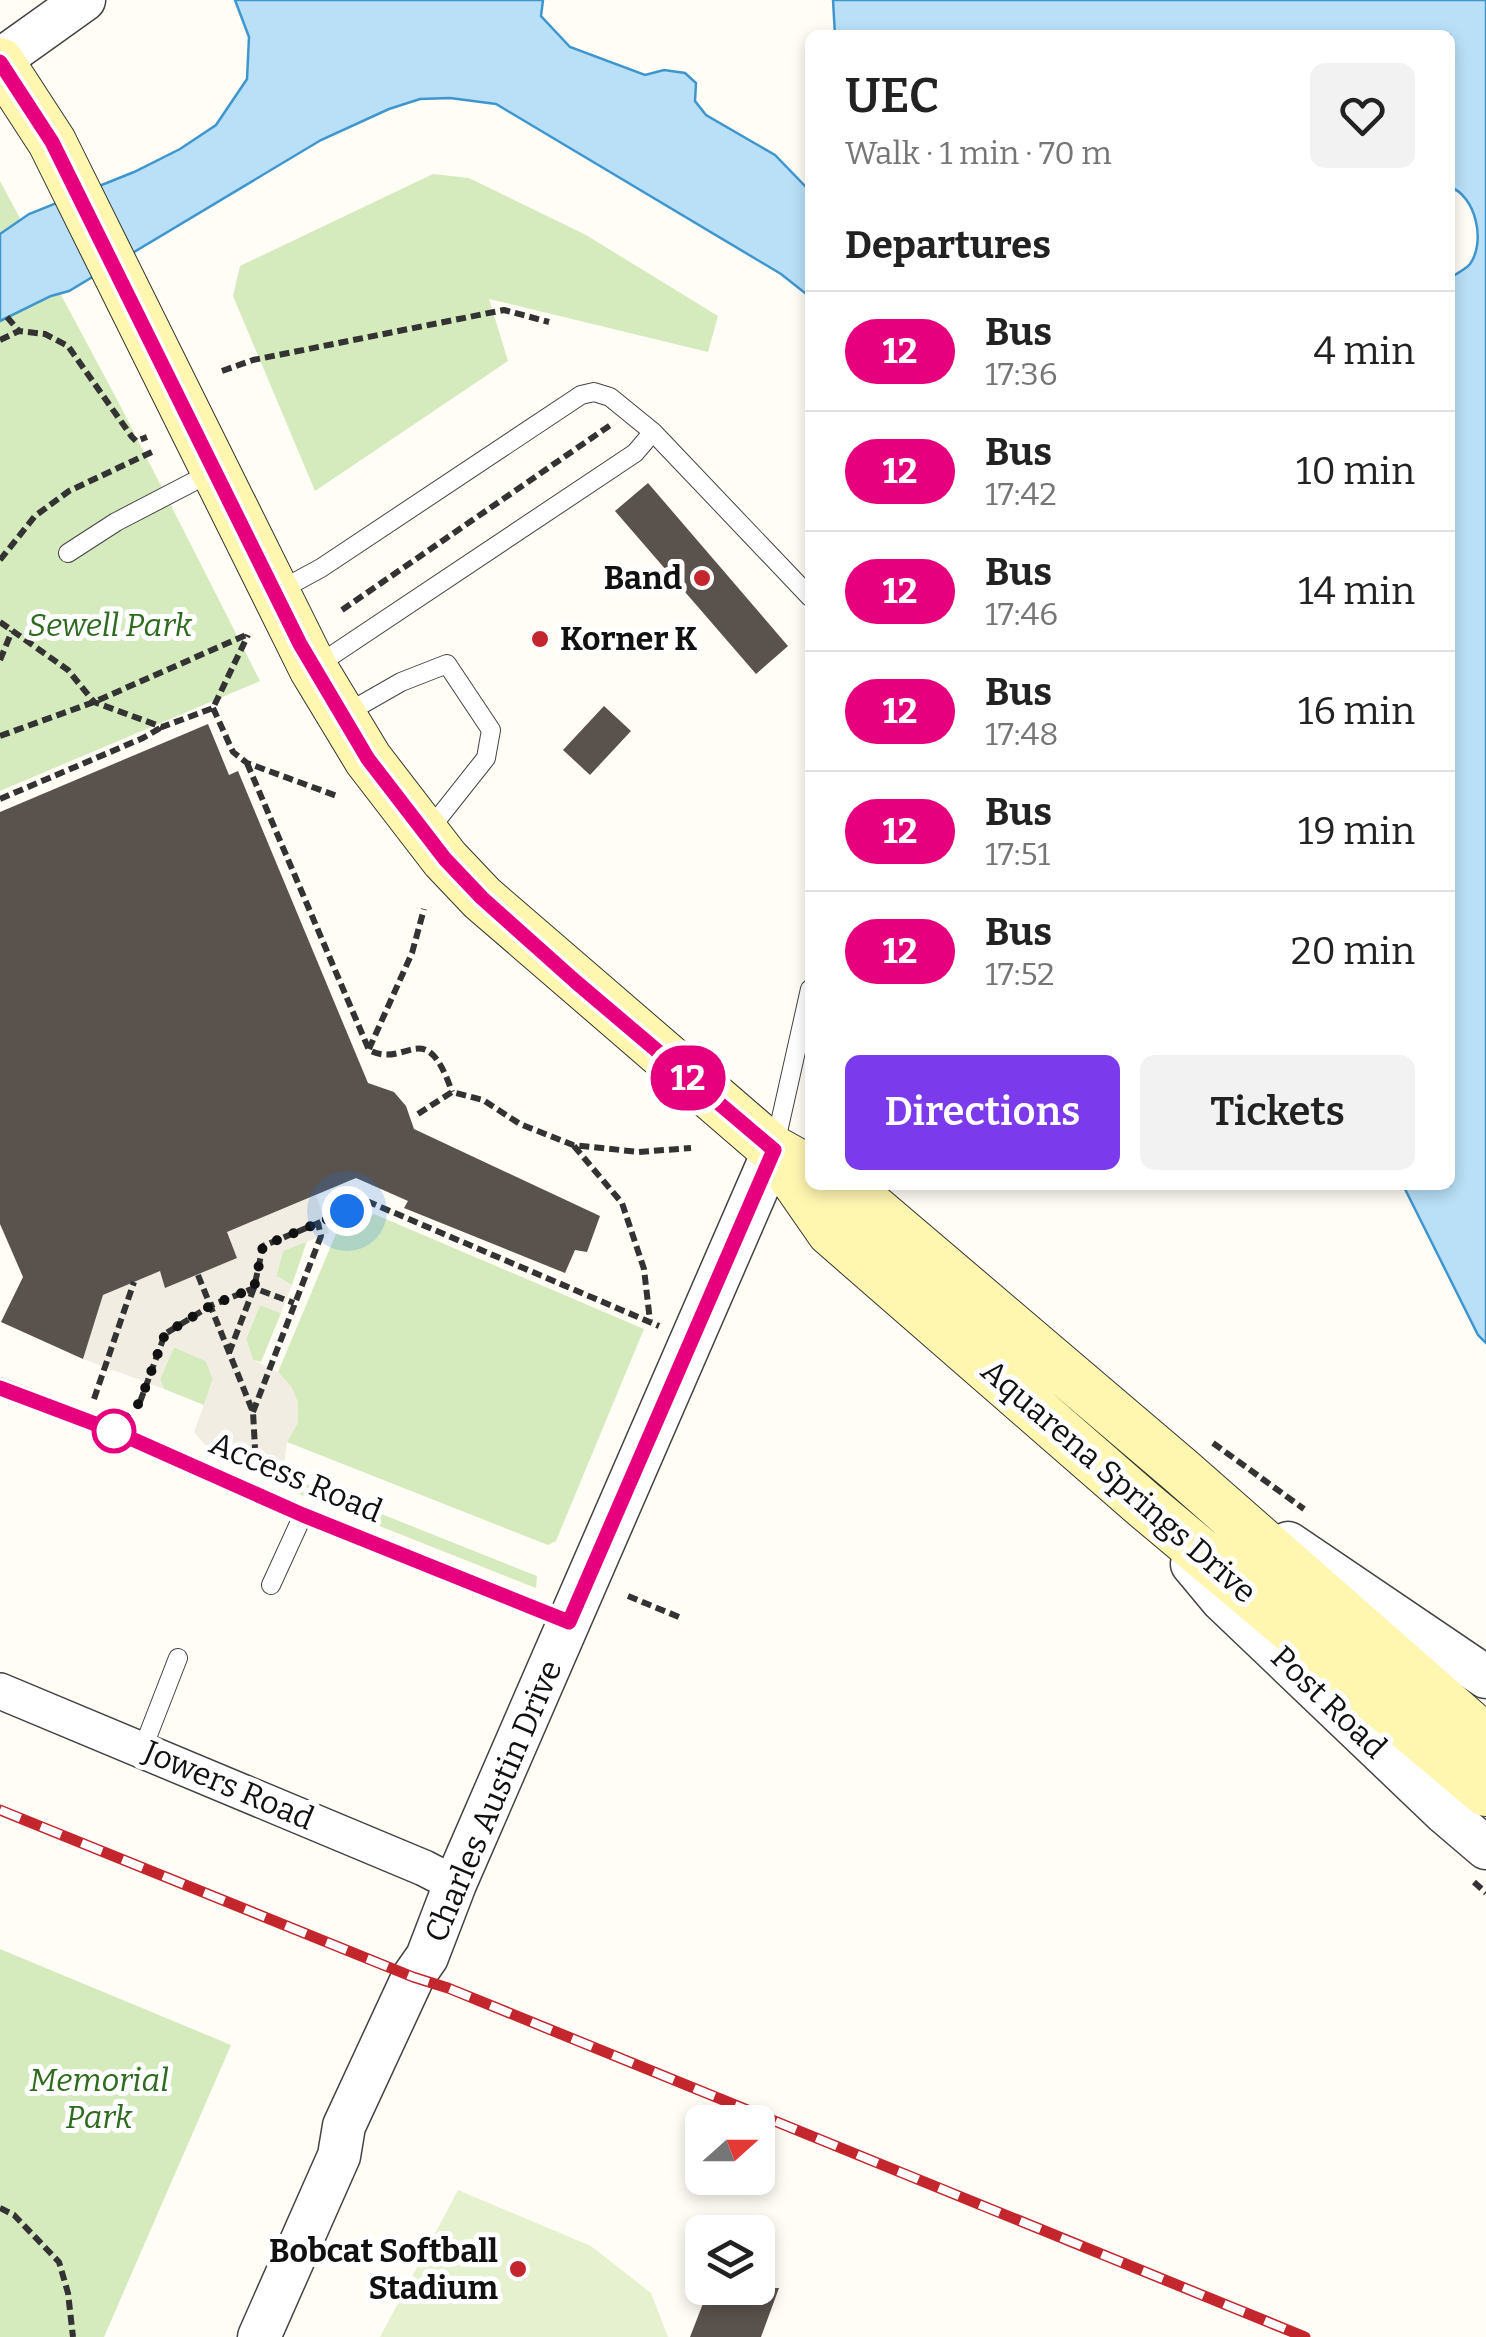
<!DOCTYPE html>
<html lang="en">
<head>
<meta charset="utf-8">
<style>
	:root { --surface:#fff; --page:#f2f2f2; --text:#222; --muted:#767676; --line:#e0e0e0; --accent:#7c3aed }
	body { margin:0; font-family:Bitter,serif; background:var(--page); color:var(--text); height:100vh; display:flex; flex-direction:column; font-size:38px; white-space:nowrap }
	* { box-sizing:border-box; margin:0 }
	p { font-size:32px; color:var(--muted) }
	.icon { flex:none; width:55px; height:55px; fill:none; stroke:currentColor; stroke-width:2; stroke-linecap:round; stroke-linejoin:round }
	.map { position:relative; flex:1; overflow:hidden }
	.drawer { position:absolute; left:805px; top:30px; width:650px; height:1160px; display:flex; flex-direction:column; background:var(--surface); border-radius:15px; box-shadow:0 5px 15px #0003 }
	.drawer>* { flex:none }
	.badge { padding:0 20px; border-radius:32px; font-size:35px; line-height:65px }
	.needle { width:65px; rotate:69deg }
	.buttons { position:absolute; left:685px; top:2105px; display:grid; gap:20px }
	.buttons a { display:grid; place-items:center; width:90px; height:90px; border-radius:15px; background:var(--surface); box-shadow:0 5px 15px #0003; font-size:50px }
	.you { position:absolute; width:50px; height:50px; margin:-25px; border:8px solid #fff; border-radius:50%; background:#1a73e8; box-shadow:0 0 0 15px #1a73e833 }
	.map>.badge { position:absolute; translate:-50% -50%; box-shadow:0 0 0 5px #fff }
	h2 { padding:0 40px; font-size:38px; line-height:90px }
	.round { display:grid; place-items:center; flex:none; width:105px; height:105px; border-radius:15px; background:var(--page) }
	.headline { display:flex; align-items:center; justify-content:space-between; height:170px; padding:0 40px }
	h1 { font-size:48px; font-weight:600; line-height:75px }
	.button { display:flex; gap:20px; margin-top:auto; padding:20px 40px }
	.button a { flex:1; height:115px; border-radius:15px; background:var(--accent); color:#fff; font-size:40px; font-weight:600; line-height:115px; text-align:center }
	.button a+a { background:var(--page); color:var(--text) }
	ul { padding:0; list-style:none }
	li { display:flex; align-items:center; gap:30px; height:120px; padding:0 40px; border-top:2px solid var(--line) }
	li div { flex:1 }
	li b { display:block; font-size:38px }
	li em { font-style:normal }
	li .badge { min-width:110px; font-weight:700; text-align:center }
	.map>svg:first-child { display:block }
</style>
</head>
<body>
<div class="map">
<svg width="1486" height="2337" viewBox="0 0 1486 2337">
	<rect width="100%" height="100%" fill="#fffdf5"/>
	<path fill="#d5ebbd" d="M433,174L469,178L586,235L718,316L708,352L489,299L508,361L315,491L233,296L240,266Z
		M0,181L121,407L260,681L0,791Z
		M374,1214L644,1329L556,1541L548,1545L287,1442C301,1417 297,1393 278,1372L338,1229Z
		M307,1241L292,1285L276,1276L283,1251Z
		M260,1305L281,1313L261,1362L253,1360L246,1339Z
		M174,1347L206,1361L213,1379L204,1405L164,1389L160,1379Z
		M291,1478L537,1576L536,1588L281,1487L282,1481Z
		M0,1949L231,2045L104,2337H0Z"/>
	<path fill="#e6f2cf" d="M458,2190L591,2246L651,2293L668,2337H380Z"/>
	<path fill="#f1ede2" d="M316,1195L329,1233L283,1251L276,1276L292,1285L281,1313L260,1305L246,1339L253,1360L278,1372L291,1386L298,1402V1423L287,1442L282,1481L212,1453L194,1432L213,1380L206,1361L174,1347L160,1379L164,1389L83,1359L103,1295L160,1271L166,1287L237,1258L227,1232Z"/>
	<path fill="#b9e0f7" stroke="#3f96cf" stroke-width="2.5" d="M235,0H543L541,16L570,47L645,75L664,70L685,73L696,83L695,101L706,115L775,155L808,189L810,184V297L781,274L496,104L450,98L420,99L389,109L321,140L69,291L51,296L0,321V234L29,214L134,172L180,149L216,125L247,79L249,37Z
		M833,0H1486V1343L1478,1335L1403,1185H1450V278C1456,274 1466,269 1470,264C1486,242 1476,196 1450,187V35H835Z"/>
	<path fill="#5a524d" d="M648,483L788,646L756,674L615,511Z
		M604,706L631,731L590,775L563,750Z
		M208,724L229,775L238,771L368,1083L394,1092L406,1106L414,1129L600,1216L587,1252L575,1250L565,1273L404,1208L408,1201L356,1178L227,1232L237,1258L165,1288L160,1271L103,1295L83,1359L1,1322L23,1277L0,1224V812Z
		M709,2288H779L761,2337H690Z"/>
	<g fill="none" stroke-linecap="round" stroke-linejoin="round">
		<defs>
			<path id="service" d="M68,553L116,522L212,472
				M275,593L321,568L581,395L594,392L610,397L653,432L810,597
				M313,668L635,453L653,432
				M345,714L401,682L447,664L491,730L486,758L429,830
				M775,1145L810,989
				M0,1387L114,1431L303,1515L568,1622
				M271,1585L303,1515
				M143,1748L178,1658"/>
			<path id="minor" d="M0,1691L424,1868L455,1884"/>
			<path id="tertiary" d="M0,60L84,0
				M1288,1543L1486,1677
				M1192,1564L1222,1600L1445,1813L1486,1848
				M259,2337L339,2156L344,2126L413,1977L427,1957L455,1884L774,1150"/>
			<path id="secondary" d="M0,62L52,142L313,668L368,759L445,859L482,898L774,1150L810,1170
				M774,1150L831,1232L1142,1503L1486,1792
				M838,1185L858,1196L1181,1471L1486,1739"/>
		</defs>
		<use href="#service" stroke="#444" stroke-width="20"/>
		<use href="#minor" stroke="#444" stroke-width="38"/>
		<use href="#tertiary" stroke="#444" stroke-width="45"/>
		<use href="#secondary" stroke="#333" stroke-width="50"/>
		<path stroke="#333" stroke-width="6" stroke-dasharray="10 5" stroke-linecap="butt" d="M7,317L19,331
			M0,340L19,331L45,334L68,346L132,437L136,441L147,437
			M222,371L253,360L504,310L549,322
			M0,560L35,516L69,491L154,451
			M342,610L612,424
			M0,622L68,670L94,702L162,727L213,708L248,635
			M0,660L12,631
			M213,708L233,752L247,763L337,796
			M0,736L94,702L246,635
			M247,763L369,1050C407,1070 425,1013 452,1092
			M0,799L143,738L162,727
			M369,1049L412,953L424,909
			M418,1114L452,1092L483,1100L520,1124L573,1145L639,1152L691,1148
			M574,1146L622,1203L644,1269L650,1321
			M198,1275L253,1412L255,1448
			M229,1353L254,1288L263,1246L369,1202L659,1326
			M94,1399L134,1282
			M140,1402L165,1334L210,1306L254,1288L294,1303
			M253,1412L321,1236L318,1223
			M1213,1443L1304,1509
			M628,1596L679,1617
			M1474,1882L1486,1893
			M0,2208L14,2215L59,2262L68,2293L73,2337"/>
		<use href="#service" stroke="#fff" stroke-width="18"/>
		<use href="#minor" stroke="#fff" stroke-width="35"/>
		<use href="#tertiary" stroke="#fff" stroke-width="42"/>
		<use href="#secondary" stroke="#fff6b0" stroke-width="48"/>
		<defs>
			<path id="rail" d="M0,1810L413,1977L448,1988L1305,2337"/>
		</defs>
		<use href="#rail" stroke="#c4262e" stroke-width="11"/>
		<use href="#rail" stroke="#fff" stroke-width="8" stroke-dasharray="22" stroke-linecap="butt"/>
	</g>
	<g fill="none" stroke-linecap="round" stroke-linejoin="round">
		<defs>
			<path id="line" d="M0,62L52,142L300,644L368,759L445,859L482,898L576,982L774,1150L569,1622L303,1515L114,1431L0,1388"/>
		</defs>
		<use href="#line" stroke="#fff" stroke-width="22"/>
		<use href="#line" stroke="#e6007e" stroke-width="15"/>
		<path stroke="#111" stroke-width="10" stroke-dasharray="0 18" d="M114,1431L140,1402L165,1334L210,1306L254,1288L263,1246L347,1211"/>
	</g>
	<g fill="#c4262e" stroke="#fff" stroke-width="4">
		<circle cx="702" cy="578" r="10"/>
		<circle cx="540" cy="639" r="10"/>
		<circle cx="518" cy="2269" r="10"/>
	</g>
	<circle fill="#fff" stroke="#e6007e" stroke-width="5" cx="114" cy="1431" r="20"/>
	<g text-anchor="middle" stroke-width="10" stroke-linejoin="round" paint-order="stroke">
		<g font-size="32" font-weight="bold" fill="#111" stroke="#fff" text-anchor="end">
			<text x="682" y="589">Band</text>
			<text x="560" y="650" text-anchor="start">Korner K</text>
			<text x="498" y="2262">Bobcat Softball<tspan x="498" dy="37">Stadium</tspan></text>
		</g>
		<g font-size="32" font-style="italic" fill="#2f6b1f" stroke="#fff">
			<text x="110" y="636">Sewell Park</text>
			<text x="99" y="2091">Memorial<tspan x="99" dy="37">Park</tspan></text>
		</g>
		<g font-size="32" fill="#111" stroke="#fff">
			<text transform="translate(296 1477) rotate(23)" y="11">Access Road</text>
			<text transform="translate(1119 1481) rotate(41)" y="11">Aquarena Springs Drive</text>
			<text transform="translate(1329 1702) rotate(44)" y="11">Post Road</text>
			<text transform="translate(229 1785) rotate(23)" y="11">Jowers Road</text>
			<text transform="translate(493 1801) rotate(-67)" y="11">Charles Austin Drive</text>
		</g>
	</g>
</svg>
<div class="buttons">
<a><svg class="needle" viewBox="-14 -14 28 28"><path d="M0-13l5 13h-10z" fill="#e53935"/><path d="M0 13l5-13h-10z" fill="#767676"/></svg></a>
<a><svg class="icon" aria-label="layers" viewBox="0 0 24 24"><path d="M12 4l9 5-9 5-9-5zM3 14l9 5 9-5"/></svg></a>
</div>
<div class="you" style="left:347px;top:1211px"></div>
<b class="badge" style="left:688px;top:1078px;background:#e6007e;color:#fff">12</b>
<section class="drawer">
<div class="headline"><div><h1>UEC</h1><p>Walk · 1 min · 70 m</p></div><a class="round"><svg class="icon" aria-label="heart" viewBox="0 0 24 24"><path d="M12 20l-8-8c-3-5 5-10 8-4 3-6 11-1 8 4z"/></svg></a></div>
<h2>Departures</h2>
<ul>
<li><span class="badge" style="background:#e6007e;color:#fff">12</span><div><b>Bus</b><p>17:36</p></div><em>4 min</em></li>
<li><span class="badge" style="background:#e6007e;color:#fff">12</span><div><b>Bus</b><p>17:42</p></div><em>10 min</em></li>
<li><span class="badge" style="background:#e6007e;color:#fff">12</span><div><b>Bus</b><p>17:46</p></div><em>14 min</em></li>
<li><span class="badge" style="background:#e6007e;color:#fff">12</span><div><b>Bus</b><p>17:48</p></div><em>16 min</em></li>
<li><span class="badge" style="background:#e6007e;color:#fff">12</span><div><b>Bus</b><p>17:51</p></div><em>19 min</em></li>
<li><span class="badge" style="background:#e6007e;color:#fff">12</span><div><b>Bus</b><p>17:52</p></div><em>20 min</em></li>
</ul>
<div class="button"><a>Directions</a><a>Tickets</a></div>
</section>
</div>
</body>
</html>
